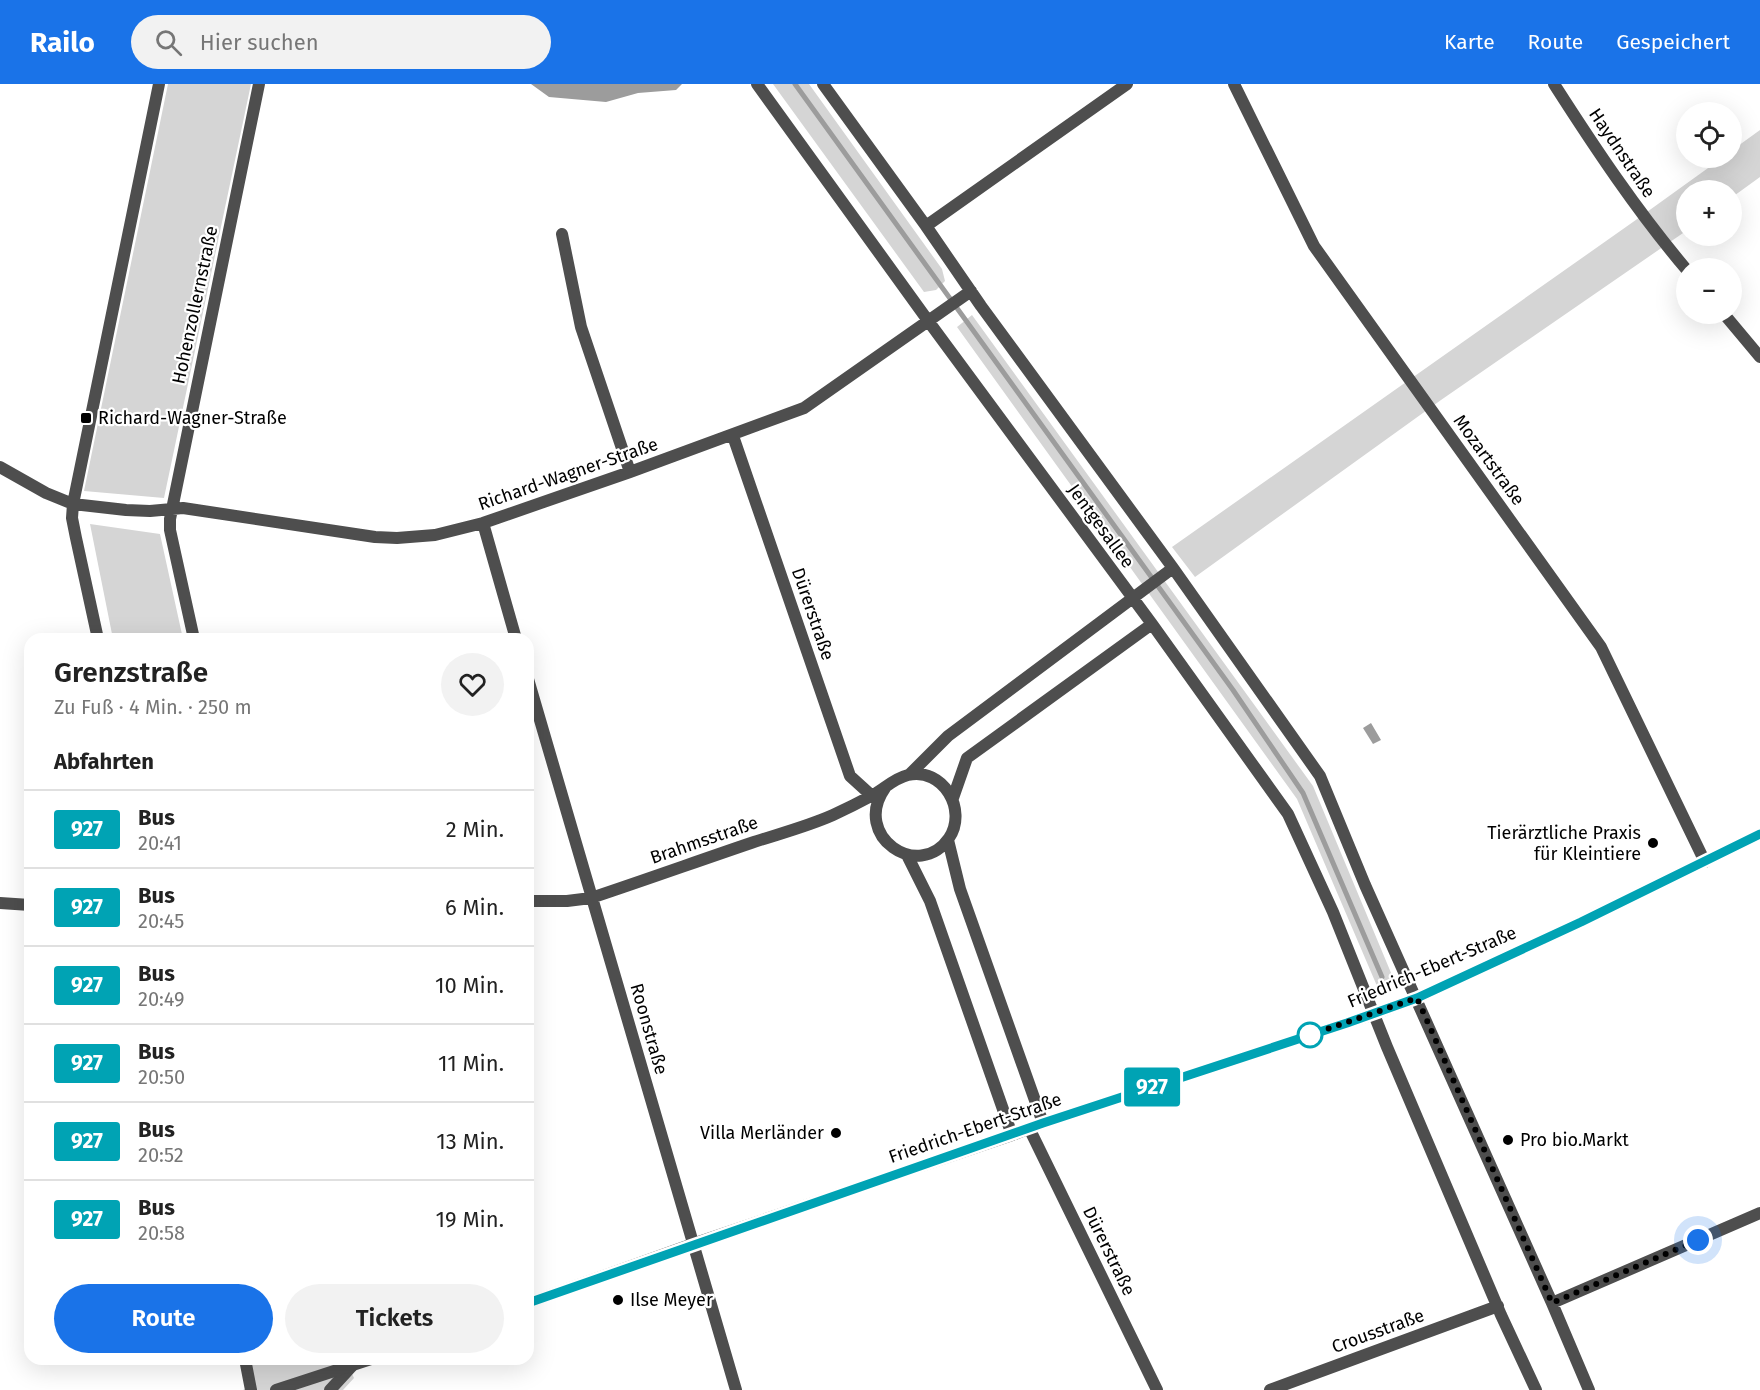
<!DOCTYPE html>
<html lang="de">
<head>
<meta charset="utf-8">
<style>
	:root { --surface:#fff; --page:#f2f2f2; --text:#222; --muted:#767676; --line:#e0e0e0; --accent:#1a73e8 }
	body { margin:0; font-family:"Fira Sans",sans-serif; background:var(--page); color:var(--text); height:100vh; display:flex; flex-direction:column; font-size:22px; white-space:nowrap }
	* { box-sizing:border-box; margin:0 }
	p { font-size:20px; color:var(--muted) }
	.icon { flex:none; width:33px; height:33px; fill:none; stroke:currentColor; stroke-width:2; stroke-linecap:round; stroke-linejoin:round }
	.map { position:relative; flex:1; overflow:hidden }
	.panel { position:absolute; left:24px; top:549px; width:510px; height:732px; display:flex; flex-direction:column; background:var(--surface); border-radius:18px; box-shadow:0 6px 24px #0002 }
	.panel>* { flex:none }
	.badge { padding:0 12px; border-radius:4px; font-size:21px; line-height:39px }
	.fabs { position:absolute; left:1676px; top:18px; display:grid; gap:12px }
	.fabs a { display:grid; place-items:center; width:66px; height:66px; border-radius:50%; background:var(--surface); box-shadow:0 6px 24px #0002; font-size:30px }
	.you { position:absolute; width:30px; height:30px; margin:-15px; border:4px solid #fff; border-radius:50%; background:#1a73e8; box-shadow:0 0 0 9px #1a73e833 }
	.map>.badge { position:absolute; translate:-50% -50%; box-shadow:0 0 0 3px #fff }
	h2 { padding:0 30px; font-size:22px; line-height:54px }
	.round { display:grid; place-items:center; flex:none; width:63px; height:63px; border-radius:32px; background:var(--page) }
	.head { display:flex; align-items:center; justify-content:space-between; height:102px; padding:0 30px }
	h1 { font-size:28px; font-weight:600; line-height:45px }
	.primary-button { display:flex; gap:12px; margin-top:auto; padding:12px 30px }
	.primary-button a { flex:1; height:69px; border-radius:36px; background:var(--accent); color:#fff; font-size:24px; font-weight:600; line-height:69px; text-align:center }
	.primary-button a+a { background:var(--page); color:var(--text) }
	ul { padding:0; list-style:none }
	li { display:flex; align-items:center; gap:18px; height:78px; padding:0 30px; border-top:2px solid var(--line) }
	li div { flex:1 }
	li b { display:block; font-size:22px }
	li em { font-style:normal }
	li .badge { min-width:66px; font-weight:700; text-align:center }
	header { display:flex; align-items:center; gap:36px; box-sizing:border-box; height:84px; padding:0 30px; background:var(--accent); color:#fff }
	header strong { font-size:28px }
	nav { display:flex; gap:33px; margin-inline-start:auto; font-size:21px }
	.search { width:420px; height:54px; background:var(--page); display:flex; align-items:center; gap:15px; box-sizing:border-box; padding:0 21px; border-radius:33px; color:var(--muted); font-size:22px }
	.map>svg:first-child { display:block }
</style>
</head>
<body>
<header>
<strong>Railo</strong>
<div class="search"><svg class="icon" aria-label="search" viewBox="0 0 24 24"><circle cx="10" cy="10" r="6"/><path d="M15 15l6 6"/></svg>Hier suchen</div>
<nav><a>Karte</a><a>Route</a><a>Gespeichert</a></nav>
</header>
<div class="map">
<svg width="1760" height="1306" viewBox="0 0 1760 1306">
	<rect width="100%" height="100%" fill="#fff"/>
	<path fill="#d5d5d5" d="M168,0H251L164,414L84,407Z
		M773,0H809L942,185L945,197L936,206L924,208Z
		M1760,46V93L1731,114V106H1686V147L1441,316L1195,493L1172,463L1633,138L1722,74H1731V67Z
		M972,231L1313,702L1394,896L1377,902L1297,715L957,243Z
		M90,440L160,450L183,555H113Z
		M241,1275H345L354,1294L343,1306H243L248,1303Z"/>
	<path fill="#9c9c9c" d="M531,0H682L676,6L638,9L606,18L549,13Z
		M1371,639L1381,656L1373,660L1363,644Z"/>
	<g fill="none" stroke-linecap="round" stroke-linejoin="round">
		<path stroke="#9c9c9c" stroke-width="5" d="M795,0L1233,606L1303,709L1382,893"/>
		<path stroke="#4e4e4e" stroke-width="12" d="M757,0L929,238L1152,540L1288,730L1333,828L1387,963L1501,1231L1536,1306
			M823,0L926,142L981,222L1173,484L1320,692L1365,801L1552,1219L1589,1306
			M1234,0L1314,162L1601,563L1705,778
			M1554,0C1595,64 1637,127 1686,185
			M926,142L1127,0
			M562,150L581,243L630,388
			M1724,230L1760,273
			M733,352L850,692L872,712
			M0,383L46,409L73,420L126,426L150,427L183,424L375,453L397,454L435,451L483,439L630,388L804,324L971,207
			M483,439L516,555
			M98,555L76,454L72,434L73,420L159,0
			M194,555L170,446V435L259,0
			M528,595L736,1306
			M910,690L948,652L1173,484
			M953,714L967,674L1152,540
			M948,756L960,805L1043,1039
			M907,771L930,817L1012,1051
			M528,817H567L591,814C645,796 698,777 751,759C778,750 806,743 833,731C846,725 860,718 873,711C885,704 895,694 908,691C943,683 968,726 949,754C919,798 851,752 885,704
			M0,819L30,821
			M1029,1044L1157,1306
			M1552,1219L1760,1129
			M245,1275L251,1306
			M330,1306L352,1282L351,1275
			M1270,1306L1498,1222"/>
		<path stroke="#4e4e4e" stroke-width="12" d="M528,1219L693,1160L1012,1051L1043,1039L1374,930L1417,914L1560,848L1760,750
			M276,1306L371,1275"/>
	</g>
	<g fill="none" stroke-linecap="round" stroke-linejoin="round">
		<defs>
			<path id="line" d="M528,1219L1043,1039L1347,939L1417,914L1581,838L1760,750"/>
		</defs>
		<use href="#line" stroke="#fff" stroke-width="14"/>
		<use href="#line" stroke="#00a3b4" stroke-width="9"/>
		<path stroke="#000" stroke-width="6" stroke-dasharray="0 10.8" d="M1310,951L1304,953L1417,914L1552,1219L1698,1156"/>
	</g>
	<g fill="#000" stroke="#fff" stroke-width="2">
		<rect x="80" y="328" width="12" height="12" rx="3"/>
		<circle cx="1653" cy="759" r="6"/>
		<circle cx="836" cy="1049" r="6"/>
		<circle cx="1508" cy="1056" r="6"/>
		<circle cx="618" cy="1216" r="6"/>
	</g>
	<circle fill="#fff" stroke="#00a3b4" stroke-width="3" cx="1310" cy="951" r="12"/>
	<g text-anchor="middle" stroke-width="4.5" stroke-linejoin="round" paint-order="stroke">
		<g font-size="18" fill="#000" stroke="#fff">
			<text transform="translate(1622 69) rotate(56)" y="6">Haydnstraße</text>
			<text transform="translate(195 221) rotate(-78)" y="6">Hohenzollernstraße</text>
			<text transform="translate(1489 376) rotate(54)" y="6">Mozartstraße</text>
			<text transform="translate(568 390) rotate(-19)" y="6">Richard-Wagner-Straße</text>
			<text transform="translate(1101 442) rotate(54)" y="6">Jentgesallee</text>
			<text transform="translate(813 530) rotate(71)" y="6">Dürerstraße</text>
			<text transform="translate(704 756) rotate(-19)" y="6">Brahmsstraße</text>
			<text transform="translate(1432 883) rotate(-23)" y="6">Friedrich-Ebert-Straße</text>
			<text transform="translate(649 945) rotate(74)" y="6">Roonstraße</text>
			<text transform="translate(975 1044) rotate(-19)" y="6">Friedrich-Ebert-Straße</text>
			<text transform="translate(1109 1167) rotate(64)" y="6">Dürerstraße</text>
			<text transform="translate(1378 1247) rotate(-20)" y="6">Crousstraße</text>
		</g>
		<g font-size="18" fill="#000" stroke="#fff" text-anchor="start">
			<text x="98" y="340">Richard-Wagner-Straße</text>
			<text x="1641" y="755" text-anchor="end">Tierärztliche Praxis<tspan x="1641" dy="21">für Kleintiere</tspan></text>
			<text x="824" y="1055" text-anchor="end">Villa Merländer</text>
			<text x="1520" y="1062">Pro bio.Markt</text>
			<text x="630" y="1222">Ilse Meyer</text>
		</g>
	</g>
</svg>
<div class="fabs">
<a><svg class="icon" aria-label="locate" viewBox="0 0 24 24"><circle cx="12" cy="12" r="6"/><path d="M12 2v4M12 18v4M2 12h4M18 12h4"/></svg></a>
<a>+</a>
<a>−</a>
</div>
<div class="you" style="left:1698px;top:1156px"></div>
<b class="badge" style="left:1152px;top:1003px;background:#00a3b4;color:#fff">927</b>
<section class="panel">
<div class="head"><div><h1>Grenzstraße</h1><p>Zu Fuß · 4 Min. · 250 m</p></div><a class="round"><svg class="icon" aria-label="heart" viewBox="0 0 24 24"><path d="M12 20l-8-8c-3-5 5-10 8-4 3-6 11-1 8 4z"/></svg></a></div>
<h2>Abfahrten</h2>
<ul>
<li><span class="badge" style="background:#00a3b4;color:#fff">927</span><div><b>Bus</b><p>20:41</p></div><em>2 Min.</em></li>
<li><span class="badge" style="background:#00a3b4;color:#fff">927</span><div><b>Bus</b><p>20:45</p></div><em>6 Min.</em></li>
<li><span class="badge" style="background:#00a3b4;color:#fff">927</span><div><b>Bus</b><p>20:49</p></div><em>10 Min.</em></li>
<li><span class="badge" style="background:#00a3b4;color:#fff">927</span><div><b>Bus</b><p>20:50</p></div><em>11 Min.</em></li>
<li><span class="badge" style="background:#00a3b4;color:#fff">927</span><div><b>Bus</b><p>20:52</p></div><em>13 Min.</em></li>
<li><span class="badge" style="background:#00a3b4;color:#fff">927</span><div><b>Bus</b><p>20:58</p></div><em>19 Min.</em></li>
</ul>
<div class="primary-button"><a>Route</a><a>Tickets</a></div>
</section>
</div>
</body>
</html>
